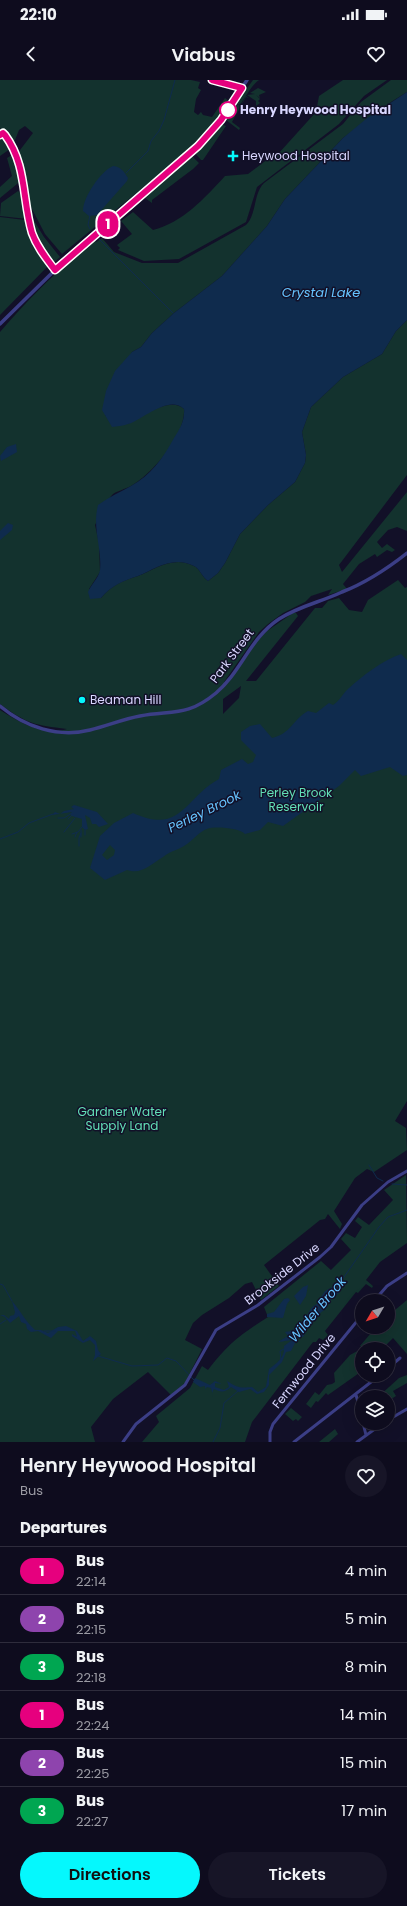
<!DOCTYPE html>
<html lang="en">
<head>
<meta charset="utf-8">
<style>
	:root { --surface:#0e0c1e; --page:#171527; --text:#f1f3f6; --muted:#9b9ba4; --line:#2e2c3c; --accent:#05f8fd }
	body { margin:0; font-family:Poppins,sans-serif; background:var(--page); color:var(--text); height:100vh; display:flex; flex-direction:column; font-size:15px; white-space:nowrap }
	* { box-sizing:border-box; margin:0 }
	p { font-size:13px; color:var(--muted) }
	.icon { flex:none; width:22px; height:22px; fill:none; stroke:currentColor; stroke-width:2; stroke-linecap:round; stroke-linejoin:round }
	.map { position:relative; height:1362px; overflow:hidden }
	.details { display:flex; flex-direction:column; background:var(--surface); flex:1 }
	.details>* { flex:none }
	.badge { padding:0 8px; border-radius:13px; font-size:14px; line-height:26px }
	.needle { width:26px; rotate:231deg }
	.buttons { position:absolute; left:355px; top:1214px; display:grid; gap:8px }
	.buttons a { display:grid; place-items:center; width:40px; height:40px; border-radius:50%; background:var(--surface); box-shadow:0 4px 16px #0002,0 0 0 1px var(--line); font-size:20px }
	.map>.badge { position:absolute; translate:-50% -50%; box-shadow:0 0 0 2px #fff }
	h2 { padding:0 20px; font-size:15px; line-height:36px }
	.round { display:grid; place-items:center; flex:none; width:42px; height:42px; border-radius:21px; background:var(--page) }
	.head { display:flex; align-items:center; justify-content:space-between; height:68px; padding:0 20px }
	h1 { font-size:19px; font-weight:600; line-height:30px }
	.cta { display:flex; gap:8px; margin-top:auto; padding:8px 20px }
	.cta a { flex:1; height:46px; border-radius:24px; background:var(--accent); color:#111; font-size:16px; font-weight:600; line-height:46px; text-align:center }
	.cta a+a { background:var(--page); color:var(--text) }
	ul { padding:0; list-style:none }
	li { display:flex; align-items:center; gap:12px; height:48px; padding:0 20px; border-top:1px solid var(--line) }
	li div { flex:1 }
	li b { display:block; font-size:15px }
	li em { font-style:normal }
	li .badge { min-width:44px; font-weight:700; text-align:center }
	.status { display:flex; justify-content:space-between; align-items:center; height:28px; padding:0 20px; background:var(--surface); direction:ltr }
	.status svg { height:11px; fill:currentColor }
	header { display:flex; justify-content:space-between; align-items:center; height:52px; padding:0 20px; background:var(--surface); font-size:18px; font-weight:600 }
	.map>svg:first-child { display:block }
</style>
</head>
<body>
<div class="status"><b>22:10</b><svg viewBox="0 0 49 12"><path d="M0 12V9h3v3zM5 12V6h3v6zM10 12V3h3v9zM15 12V0h3v12zM26 1h20v11H26zM47 4h2v5h-2z"/></svg></div>
<header><svg class="icon" aria-label="back" viewBox="0 0 24 24"><path d="M15 5l-7 7 7 7"/></svg>Viabus<svg class="icon" aria-label="heart" viewBox="0 0 24 24"><path d="M12 20l-8-8c-3-5 5-10 8-4 3-6 11-1 8 4z"/></svg></header>
<div class="map">
<svg width="407" height="1362" viewBox="0 0 407 1362">
	<rect width="100%" height="100%" fill="#121028"/>
	<path fill="#13322e" fill-rule="evenodd" d="M0,0H191L200,2L198,8L201,10L196,19L194,32L198,35L201,32L203,35L212,37L225,18L230,22L219,38L196,64L62,174L45,154L31,127L22,87L17,74L33,53L25,46L19,50L13,65L0,48Z
		M253,0H259C252,5 246,16 240,25L236,24Z
		M343,0H387L364,16L339,44L257,107L246,142L179,179L144,181L118,170L120,168L117,165L132,154L121,141L133,132L153,150C182,143 205,118 225,96L248,94L268,79L279,73L316,32L319,16Z
		M391,0H407V12L391,22L343,58L285,119L267,146L222,196L174,233L152,253L141,267L132,272L105,335L109,340L128,344C141,336 171,316 184,329C186,355 152,394 131,406C126,409 116,411 112,415C105,423 100,436 95,445L99,463L100,492L89,509L101,518C112,505 122,501 138,496C156,489 173,475 194,486C200,489 202,497 208,501L218,493L225,483L240,454L268,425L295,402L305,383L306,375L302,352L311,327L343,297L382,274L396,251L407,240V395L339,485L342,492L407,412V451L397,447L388,450L377,462L382,468L387,464L395,470L392,472L387,470L377,477L375,474L359,484L343,504L347,509L328,515L332,509L311,516L305,522L283,533L268,544L259,552L224,602V608L258,560L267,551L293,533H296L298,536L246,601H256L315,528H322L328,521L339,518L349,530L362,532L368,520L398,500L405,508L407,507V1021L395,1041L406,1048L407,1070L374,1092L367,1089L355,1098L334,1131L342,1144L340,1149L328,1134L325,1139L320,1140L264,1185L279,1206L261,1220L252,1202L245,1204L229,1218L202,1235L193,1243L185,1260L202,1269L185,1303L171,1315L148,1292L113,1319L91,1347L95,1362H0V630C21,643 42,656 67,649C35,645 27,644 0,624V252C29,218 61,187 94,160L96,162L102,158L114,172L142,183H178L246,145C257,134 253,114 264,103L343,44L361,22ZM241,606L239,618L223,634V619Z
		M258,8L266,12L259,15L260,18L256,15L260,19L258,21L260,23L256,26V21L247,15L255,14L250,13Z
		M246,16L249,18L246,17L232,42L240,48L239,50L226,40L236,25H241Z
		M221,44L226,46L203,80H201L195,73Z
		M2,57L10,69L0,76V59Z
		M12,75L16,78L21,99L17,104L0,118V107L12,96L7,78Z
		M193,77L199,83L193,89L152,120V123L145,118V115L189,78Z
		M18,111L24,116L27,139L0,136L1,123Z
		M0,137L25,140L34,165L48,186L0,235Z
		M31,138L33,139L44,157L60,177L52,184C44,176 27,149 31,138Z
		M406,1095L407,1163L380,1182L366,1200L373,1206L372,1208L366,1204L358,1213L356,1212L325,1251L328,1255L323,1260L319,1258L316,1262H313L252,1342L245,1362H142L159,1342L156,1336L190,1308L202,1286L208,1290C228,1264 240,1255 268,1237L264,1227L321,1181L331,1190L351,1170L341,1159L346,1153L355,1158L362,1147L355,1141L358,1137L369,1145L393,1120L384,1110Z
		M407,1220V1274L393,1258L382,1269H362V1291L328,1315L326,1313L318,1322L316,1321L311,1328L306,1324L315,1312L319,1315L327,1305L332,1304L335,1302L334,1293L350,1275L363,1268L360,1266L376,1247H388L389,1223L395,1230Z
		M407,1295V1303L393,1311L396,1316L388,1321V1317H378L399,1298Z
		M291,1328L302,1337L298,1341L296,1339L293,1341L285,1334Z
		M335,1349L338,1354L329,1362H319Z"/>
	<path fill="#0f2b4d" fill-rule="evenodd" d="M407,12V240L396,251L382,274L343,297L311,327L302,352L306,375L305,383L295,402L268,425L240,454L225,483L218,493L208,501C202,497 200,489 194,486C173,475 155,489 138,496C123,501 112,505 101,518L90,519L88,512C91,505 99,497 100,490C102,467 92,449 98,425C109,417 120,412 131,406C150,396 164,377 174,358C180,349 185,340 184,329C169,314 142,340 128,344C123,346 117,346 112,347L102,330L106,311L115,291L132,272L141,267L152,253L174,233L222,196L267,146L285,119L343,58L366,39Z
		M113,86C122,87 124,92 128,98L127,101L97,135L89,136L83,131C83,117 101,91 113,86Z
		M16,364L17,372L1,381L0,376L7,367Z
		M8,443L13,445L12,450L0,460V451Z
		M401,574L407,580V695L403,696L390,687L361,696L355,690L339,706L283,746L268,742L260,750L245,754C240,748 214,746 207,749C200,751 193,760 187,764C179,770 170,771 163,777C151,784 142,795 127,790L105,800L90,788L100,756L114,743L133,733C182,755 184,718 219,699L221,690L242,679L248,684L253,682L256,675L241,660V652L250,646L260,644L272,658C292,653 292,640 308,631L316,633L329,623L333,625C341,620 342,614 348,609C362,596 383,580 401,574ZM110,765L115,770L114,775L107,780L102,775Z
		M74,725L97,732L108,744L99,747L96,744H92L90,738L85,735L88,749L85,750L82,747V739L72,736L70,734L72,732L52,735L55,732L60,734L64,731L74,729L71,727Z
		M308,1205L306,1216L300,1225L294,1216L303,1207Z
		M336,1205L340,1212L326,1224L324,1230L304,1246L303,1243C309,1235 308,1227 319,1223V1220L325,1211Z
		M288,1218L290,1220L287,1224L283,1238L267,1237V1234L274,1232L284,1219Z
		M12,1221C20,1230 25,1241 35,1250H41L48,1253L58,1247L66,1246L77,1251L83,1261L90,1256L96,1261L98,1270L101,1274L93,1281L95,1275V1265L90,1260L83,1263L72,1256V1254L77,1257L75,1251H58L51,1258L38,1251L31,1252L27,1249L26,1244L21,1242L19,1236L10,1243L5,1237L0,1235H4L9,1239L10,1236L14,1235L15,1232Z
		M298,1244L306,1252L303,1257H298L291,1271L286,1272L282,1282L269,1295V1305L264,1312L257,1314L250,1309L239,1312L231,1307C226,1312 221,1313 214,1309L212,1313L213,1317L211,1308L207,1307L205,1309V1306L200,1307L193,1302L195,1298L210,1305L215,1301L222,1304L215,1303V1307L224,1310L229,1307L227,1301C238,1308 240,1308 252,1307L258,1312L266,1307L269,1289C277,1283 285,1278 284,1266L292,1260L278,1262L288,1256L285,1252C293,1251 294,1250 298,1244Z"/>
	<g fill="none" stroke-linecap="round" stroke-linejoin="round">
		<path stroke="#0f2b4d" stroke-width="1" d="M126,93L148,71L151,61L159,51L164,40L175,0
			M90,149L88,145L90,135
			M99,159L173,233
			M58,738H64L72,733
			M68,739L72,735
			M81,750V757
			M64,752L75,738
			M72,754L78,752L82,747
			M85,755V750
			M75,757L77,752
			M0,759L18,752L29,743L53,734
			M79,766V758L81,753
			M369,1085L377,1098L383,1101
			M392,1104L407,1105
			M0,1204L3,1205L12,1221
			M337,1207L379,1147L388,1137L407,1130
			M0,1244L6,1240
			M44,1251H55
			M98,1276L132,1286L158,1285L167,1278L176,1281L194,1300
			M281,1280L280,1271L284,1269
			M213,1362L220,1348L224,1323L238,1311"/>
		<path stroke="#3b3e86" stroke-width="3" d="M374,1221L387,1206L407,1193
			M388,1288L400,1278
			M356,1315L362,1336
			M388,1340L407,1329
			M363,1343L366,1355
			M123,1362L136,1344L185,1305L216,1250L258,1225L320,1177L331,1167L362,1125L388,1102L407,1091
			M270,1362V1352L273,1344L362,1235
			M294,1362L380,1295
			M357,1362L383,1343"/>
		<path stroke="#3b3e86" stroke-width="3.5" d="M212,0L242,8
			M0,244L55,190L198,67L221,40L247,0
			M0,626C25,647 58,658 90,650C107,646 123,639 140,636C173,630 187,637 216,613C241,592 250,558 279,539C299,526 321,522 342,512C365,503 388,488 407,473"/>
	</g>
	<g fill="none" stroke-linecap="round" stroke-linejoin="round">
		<defs>
			<path id="line" d="M0,55L3,53L5,55C27,85 22,119 32,153C37,167 46,178 55,190L198,66L221,40L242,8L212,0"/>
		</defs>
		<use href="#line" stroke="#fff" stroke-width="9"/>
		<use href="#line" stroke="#e6007e" stroke-width="6"/>
	</g>
	<circle fill="#fff" stroke="#e6007e" stroke-width="2" cx="228" cy="30" r="8"/>
	<g fill="#05f8fd" stroke="#121028" stroke-width="1.5">
		<path d="M231 70h4v4h4v4h-4v4h-4v-4h-4v-4h4z"/>
		<circle cx="82" cy="620" r="4"/>
	</g>
	<g text-anchor="middle" stroke-width="3" stroke-linejoin="round" paint-order="stroke">
		<g font-size="12" font-weight="bold" fill="#d9d7ff" stroke="#121028" text-anchor="start">
			<text x="240" y="34">Henry Heywood Hospital</text>
		</g>
		<g font-size="12" fill="#d9d7ff" stroke="#121028" text-anchor="start">
			<text x="242" y="80">Heywood Hospital</text>
			<text x="90" y="624">Beaman Hill</text>
		</g>
		<g font-size="12" fill="#d9d7ff" stroke="#121028">
			<text transform="translate(232 576) rotate(-53)" y="4">Park Street</text>
			<text transform="translate(282 1194) rotate(-38)" y="4">Brookside Drive</text>
			<text transform="translate(304 1291) rotate(-51)" y="4">Fernwood Drive</text>
		</g>
		<g font-size="12" fill="#62dfb6" stroke="#121028">
			<text x="296" y="717">Perley Brook<tspan x="296" dy="14">Reservoir</tspan></text>
			<text x="122" y="1036">Gardner Water<tspan x="122" dy="14">Supply Land</tspan></text>
		</g>
		<g font-size="13" font-style="italic" fill="#66c3fe" stroke="#121028">
			<text x="321" y="217">Crystal Lake</text>
			<text transform="translate(204 731) rotate(-26)" y="5">Perley Brook</text>
			<text transform="translate(317 1229) rotate(-50)" y="5">Wilder Brook</text>
		</g>
	</g>
</svg>
<div class="buttons">
<a><svg class="needle" viewBox="-14 -14 28 28"><path d="M0-13l5 13h-10z" fill="#e53935"/><path d="M0 13l5-13h-10z" fill="#9b9ba4"/></svg></a>
<a><svg class="icon" aria-label="locate" viewBox="0 0 24 24"><circle cx="12" cy="12" r="6"/><path d="M12 2v4M12 18v4M2 12h4M18 12h4"/></svg></a>
<a><svg class="icon" aria-label="layers" viewBox="0 0 24 24"><path d="M12 4l9 5-9 5-9-5zM3 14l9 5 9-5"/></svg></a>
</div>
<b class="badge" style="left:108px;top:144px;background:#e6007e;color:#fff">1</b>
</div>
<section class="details">
<div class="head"><div><h1>Henry Heywood Hospital</h1><p>Bus</p></div><a class="round"><svg class="icon" aria-label="heart" viewBox="0 0 24 24"><path d="M12 20l-8-8c-3-5 5-10 8-4 3-6 11-1 8 4z"/></svg></a></div>
<h2>Departures</h2>
<ul>
<li><span class="badge" style="background:#e6007e;color:#fff">1</span><div><b>Bus</b><p>22:14</p></div><em>4 min</em></li>
<li><span class="badge" style="background:#8e44ad;color:#fff">2</span><div><b>Bus</b><p>22:15</p></div><em>5 min</em></li>
<li><span class="badge" style="background:#00a651;color:#fff">3</span><div><b>Bus</b><p>22:18</p></div><em>8 min</em></li>
<li><span class="badge" style="background:#e6007e;color:#fff">1</span><div><b>Bus</b><p>22:24</p></div><em>14 min</em></li>
<li><span class="badge" style="background:#8e44ad;color:#fff">2</span><div><b>Bus</b><p>22:25</p></div><em>15 min</em></li>
<li><span class="badge" style="background:#00a651;color:#fff">3</span><div><b>Bus</b><p>22:27</p></div><em>17 min</em></li>
</ul>
<div class="cta"><a>Directions</a><a>Tickets</a></div>
</section>
</body>
</html>
